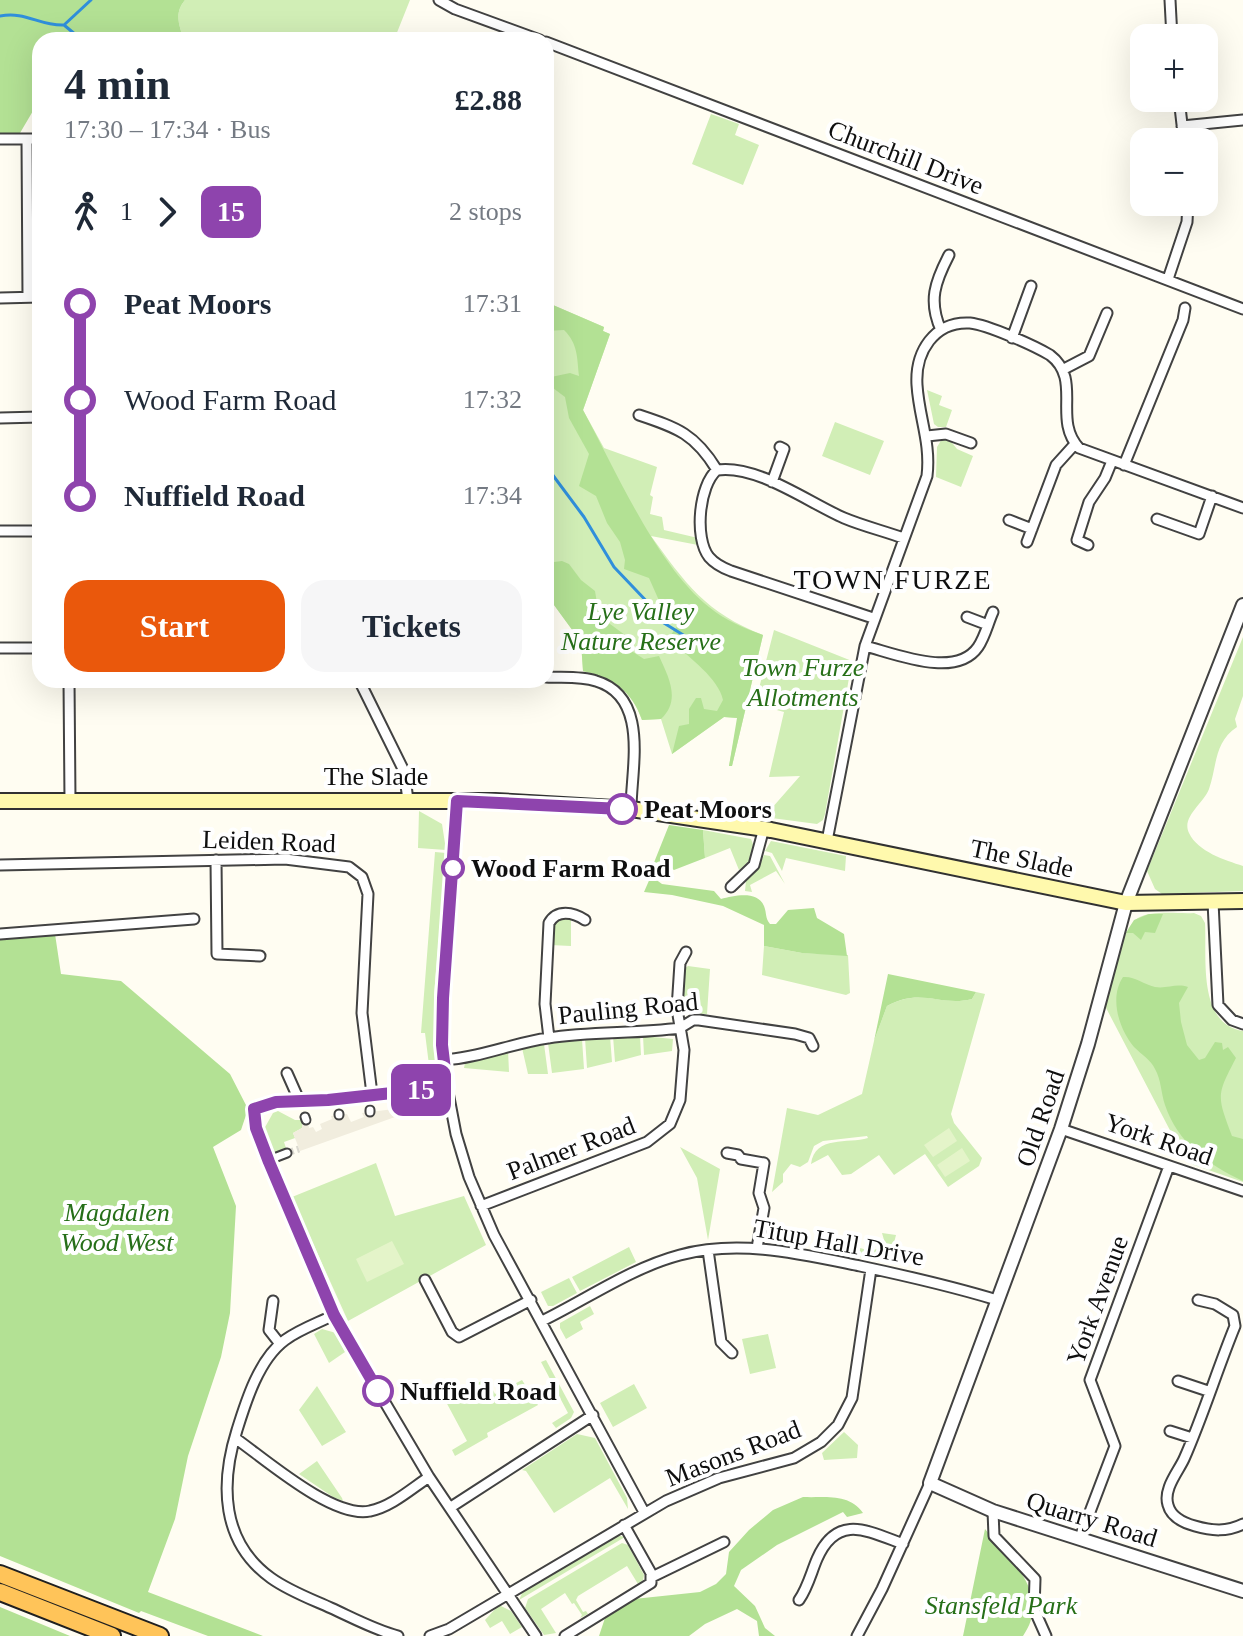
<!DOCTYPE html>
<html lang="en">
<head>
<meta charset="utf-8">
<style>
	:root { --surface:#fff; --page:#f6f6f7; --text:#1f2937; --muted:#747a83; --accent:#ea580c }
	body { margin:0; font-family:"Times New Roman",serif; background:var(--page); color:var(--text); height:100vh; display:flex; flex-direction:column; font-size:30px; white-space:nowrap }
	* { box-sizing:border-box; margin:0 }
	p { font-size:26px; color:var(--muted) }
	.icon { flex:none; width:44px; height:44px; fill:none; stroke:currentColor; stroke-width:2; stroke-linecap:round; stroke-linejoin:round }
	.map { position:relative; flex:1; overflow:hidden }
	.sheet { position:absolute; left:32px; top:32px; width:522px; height:656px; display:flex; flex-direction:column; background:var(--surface); border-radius:24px; box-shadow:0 8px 32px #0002 }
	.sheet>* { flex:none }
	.badge { padding:0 16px; border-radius:12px; font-size:28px; line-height:52px }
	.controls { position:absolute; left:1130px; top:24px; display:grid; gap:16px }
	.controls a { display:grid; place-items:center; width:88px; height:88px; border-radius:16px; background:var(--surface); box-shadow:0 8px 32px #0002; font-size:40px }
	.map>.badge { position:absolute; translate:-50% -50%; box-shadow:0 0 0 4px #fff }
	.legs { display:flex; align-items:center; gap:12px; height:88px; padding:0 32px; font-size:26px }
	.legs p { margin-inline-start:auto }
	.summary { display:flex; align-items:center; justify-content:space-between; height:136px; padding:0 32px }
	h1 { font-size:44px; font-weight:600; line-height:60px }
	.primary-button { display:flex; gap:16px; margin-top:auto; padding:16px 32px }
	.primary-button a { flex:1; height:92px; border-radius:24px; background:var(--accent); color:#fff; font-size:32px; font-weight:600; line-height:92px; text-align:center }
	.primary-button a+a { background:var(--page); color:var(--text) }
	ul { padding:0 32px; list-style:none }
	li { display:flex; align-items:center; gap:28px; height:96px; font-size:30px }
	li i { display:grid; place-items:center; width:12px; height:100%; margin:0 10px; background:currentColor }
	li i::after { content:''; width:20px; height:20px; margin:-10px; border:6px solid; border-radius:50%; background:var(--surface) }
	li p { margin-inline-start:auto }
	li:first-child i { background:linear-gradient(#0000 50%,currentColor 0) }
	li:last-child i { background:linear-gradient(currentColor 50%,#0000 0) }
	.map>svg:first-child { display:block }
</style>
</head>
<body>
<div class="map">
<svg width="1243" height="1636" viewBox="0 0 1243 1636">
	<rect width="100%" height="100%" fill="#fffdf2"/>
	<path fill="#d1eeb6" d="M185,0H410L394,40H184C179,25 174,13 185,0Z
		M711,114L739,124L735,135L759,145L743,185L692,164Z
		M546,302L604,327L603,331L610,334L583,410L604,448L657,467L650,495L653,497L650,514L662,517L664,530L698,538V545L651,536C685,583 706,613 763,635L732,766H729L738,718L724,717L672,754L661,719L642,720C632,691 613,678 583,671L581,642L546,594Z
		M927,390L942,396L939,405L952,410L946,427H938L934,424Z
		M835,422L884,441L870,475L822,456Z
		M942,439H949L957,449L973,456L961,487L936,477L937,447Z
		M774,630L852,661L825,814L823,820L817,824L764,817L800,776L769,777L784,712L755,704Z
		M1243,637V696L1235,719L1237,727C1214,742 1217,766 1209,789C1204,803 1181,817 1189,833C1198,852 1225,860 1243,866V891L1162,894L1155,889L1147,871Z
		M419,811L442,824L446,850L418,848Z
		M703,830L751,839L754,847L749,861L739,870L730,848L705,858Z
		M771,841L846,856L845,871L786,858L782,871L772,853L765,851Z
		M435,852L446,853L434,995L435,1071L432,1077L425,1081V1075L430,1073L425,1033H421Z
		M764,855L770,856L785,884L776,871L750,885L752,892L745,891L746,881L758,869Z
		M1194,913L1201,916L1205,923C1207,957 1197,1024 1243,1031V1182L1194,1165L1185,1159L1104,1004C1110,985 1121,927 1138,918C1152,910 1178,914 1194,913Z
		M559,916L571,920V946L550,945L552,925Z
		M764,946L802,953L848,955L850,993L846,995L762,975Z
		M688,966L710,969L707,1014L688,1013L680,1009L684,969Z
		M976,992L985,994L951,1114L954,1123L982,1158L979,1166L948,1187L925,1154L894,1175L879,1155L851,1174L842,1175L828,1155L811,1164C815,1135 848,1144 868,1138L867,1136L823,1141L814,1146L808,1162L800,1167L791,1164L783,1174V1182L772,1192L787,1108L818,1115L862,1094L874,1041L887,1006C922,987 940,1007 972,999Z
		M610,1036L612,1062L587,1068L585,1038Z
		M613,1036H640L641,1055L615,1062Z
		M643,1036L673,1039L672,1051L644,1055Z
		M582,1039L584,1069L552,1073L548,1043Z
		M544,1044L548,1074H528L522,1048Z
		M508,1050L509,1072L464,1068L465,1063Z
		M278,1111L295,1120H303L302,1128L293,1133L295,1138L284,1142L287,1151L275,1154L264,1129L273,1113Z
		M680,1147L720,1169L708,1240L697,1178Z
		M376,1163L395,1216L464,1196L486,1245L348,1321L292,1197Z
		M882,1233L896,1235L894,1243L886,1246L880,1261L849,1255L857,1247L870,1251L880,1248L884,1240Z
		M629,1247L636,1262L580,1291L572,1277Z
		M569,1278L577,1293L553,1306H548L541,1292Z
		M590,1306L594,1314L580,1322L583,1329L566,1339L560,1328V1323Z
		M322,1329L336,1333L345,1352L329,1363L314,1334Z
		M768,1334L776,1368L750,1374L742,1339Z
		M546,1360L574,1412L571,1418L556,1428L552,1423L568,1413L541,1362Z
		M487,1378L495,1394L522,1380L538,1405L487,1433L488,1437L455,1456L452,1450L467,1441L445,1400Z
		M634,1384L647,1408L613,1427L600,1403Z
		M317,1386L346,1432L322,1446L299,1410Z
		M844,1432L858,1445L857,1458L824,1460L822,1453Z
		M577,1434L595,1438L627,1498L628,1509L610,1478L554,1513L526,1471L522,1470Z
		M317,1461L342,1498L343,1501L333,1497L299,1474Z
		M616,1535L625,1537L519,1600L524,1589Z
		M622,1543L628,1545L644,1575L643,1580L638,1584L627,1566L578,1596L576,1600L583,1612L586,1611L588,1614L580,1618L582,1615L574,1603L572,1604L565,1593L541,1609L556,1633L544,1635L525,1608L528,1599Z
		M499,1605L511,1611L522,1627L510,1634L502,1621L490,1628L485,1620Z"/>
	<path fill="#b3e194" d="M0,0H185C174,13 179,25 184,40H40V99L20,133H0Z
		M546,302L604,327L603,331L610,334L583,410C615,469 657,566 709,607C725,620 743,628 763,635L732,766H729L737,718L724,717L672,754L679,726L689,724V709L696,698H701L704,709L717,711L723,700C719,679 689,657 673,643L670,636L681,621L661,605L649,578L624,569L625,560L620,542L607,523L596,496L579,486L589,454L569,418L565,397L549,385L551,377L570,373L579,376C577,357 578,344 564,330L546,331Z
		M562,561L569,564L581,580L595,591L598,609L606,621L629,638L633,652L644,659L659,656C669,678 681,700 661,719L642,720C632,691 613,678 583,671L581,642L546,594V566L554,562Z
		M669,825L703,830L705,858L674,870L663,863L656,867L653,865Z
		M651,876L662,884L714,891L721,899C734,896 757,890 764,906C767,914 765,918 770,924H776L788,910L814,908L817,918L844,934L847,956L802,953L764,946V925L723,906L672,895L644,892Z
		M1149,914H1163L1155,933L1145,932L1141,940L1133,933H1126L1134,920Z
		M55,934L61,974L121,981L230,1074L248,1109L241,1130L213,1147L236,1206L230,1313L221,1357L188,1456L175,1519L148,1592L263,1636H208L141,1611L139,1613L0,1556V937Z
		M888,974L976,992L972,999C940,1007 921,987 887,1006L874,1041Z
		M1123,977C1135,976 1143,984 1155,987C1167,989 1176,983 1188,987L1179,1003L1181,1022L1187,1045L1199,1060L1205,1058L1215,1042L1222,1043L1223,1050L1228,1047L1236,1058C1216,1096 1217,1096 1232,1136L1243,1139V1181C1207,1164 1178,1143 1165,1105C1161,1093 1161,1079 1155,1069C1151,1060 1141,1054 1134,1047C1119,1029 1109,998 1123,977Z
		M803,1497C825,1498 849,1493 863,1513L847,1517L843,1512L777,1545L741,1570L734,1586L755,1606L765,1628L775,1636H759L757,1621L737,1609L705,1624L689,1636H599L605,1618L634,1599L700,1592L716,1584L726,1574L729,1552L749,1530L773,1510Z
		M985,1529C1011,1561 1052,1594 1023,1636H963Z
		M0,1607L70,1636H0Z"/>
	<path fill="#e4f4c9" d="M949,1128L957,1141L933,1157L924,1145Z
		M962,1148L970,1161L945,1177L937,1165Z
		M392,1241L404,1264L367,1282L356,1259Z"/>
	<path fill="#f1edde" d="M394,1109L395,1117L300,1151L293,1133L302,1128L303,1120H308L309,1128L313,1127L316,1132L322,1129L320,1124L332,1119L331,1116L347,1114L351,1122L364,1117L362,1113Z"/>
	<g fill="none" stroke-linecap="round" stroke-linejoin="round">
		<path stroke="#308fdb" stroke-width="3" d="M0,16C26,11 39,26 64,25L91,0
			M64,25L82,40
			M546,466L584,517L614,567L653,608L659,620L693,641"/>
		<path stroke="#dbd9d0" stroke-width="7" stroke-dasharray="7 3.5" stroke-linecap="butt" d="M287,1153L299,1149"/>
		<defs>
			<path id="pedestrian" d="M370,1110V1112
				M339,1114V1115
				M305,1117L306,1120
				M274,1158L287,1153"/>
			<path id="minor" d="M439,0L455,9L540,40
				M1170,0L1172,38
				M546,42L1243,309
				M1179,98L1184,142
				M1182,126L1243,120
				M0,139H40
				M27,139L28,297
				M1168,279L1187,222L1188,202
				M0,298L40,297
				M941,330C928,301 935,282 949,255
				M1012,338L1031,286
				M1064,369L1089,356L1107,313
				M639,415C678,428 695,434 717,470
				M0,418L40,417
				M927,436L946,434L971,443
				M1124,465L1183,320L1185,308
				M772,482L784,449L780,447
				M1157,519L1199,534L1212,496
				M1009,520L1032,529
				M0,531H40
				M1027,542L1056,465L1075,444
				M1088,545L1077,540L1089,502L1105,478L1112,461
				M967,617L988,625
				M873,618L731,571C723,568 715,564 709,557C694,538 699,485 717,470C757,464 809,503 844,518C863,526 884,531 903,538
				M865,646C896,654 956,679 978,647C985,637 988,623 993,612
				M0,648H40
				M546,677C562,678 581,676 596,681C650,697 631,769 631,809
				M69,680L70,800
				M359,680L404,771L408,800
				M457,801L442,1030L447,1087L456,1134L469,1177L494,1235L644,1512
				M827,841L865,646L927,476C931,442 919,418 917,385C915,352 934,321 970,323C988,325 1033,345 1050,355C1083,380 1052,419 1079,448L1243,508
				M216,860L217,954L260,956
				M0,865L285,859L349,867L362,877L368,894L362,1013L372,1094
				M731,887L754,865L764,828
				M1213,902L1218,1005L1232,1020L1243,1024
				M0,934L194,919
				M549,1038L545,1004L549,923C557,909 573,912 585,920
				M444,1060C479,1058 513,1043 548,1038C592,1031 636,1034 680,1028L693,1020H699L795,1034L809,1038L813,1046
				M287,1073L299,1100
				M447,1087L328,1100L276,1102L254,1109L253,1116L282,1194L338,1323L429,1477L536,1636
				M1061,1129L1243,1191
				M727,1153L738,1155L741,1159L764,1163L759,1193L764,1208L757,1248
				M481,1206L647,1142L670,1124L680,1100L684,1050L677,1009L680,963L686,952
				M708,1250L721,1342L732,1353
				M425,1280L452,1332L459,1337L531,1300
				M1198,1300L1215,1304L1233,1315L1235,1326C1217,1370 1203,1416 1184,1459C1178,1472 1163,1489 1168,1505C1171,1517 1184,1523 1195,1526C1212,1531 1227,1532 1243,1524
				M273,1301L269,1330L280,1344
				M334,1315C318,1323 300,1329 285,1340C259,1359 246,1401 237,1430C220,1484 221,1542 271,1578C289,1591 311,1599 331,1608C353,1618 375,1630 398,1636
				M542,1321C587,1299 631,1268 680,1255C740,1239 801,1254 860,1266C907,1276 951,1286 997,1300
				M1178,1381L1208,1391
				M1170,1431L1192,1438
				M235,1438C265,1459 333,1519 370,1511C391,1507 411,1489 429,1477
				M451,1507L593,1415
				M993,1511L994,1536L1035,1579L1034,1609L1046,1636
				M1080,1538L1115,1446L1090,1380L1169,1166
				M652,1577L724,1542
				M799,1600C808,1587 811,1573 817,1559C837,1513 868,1531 903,1544
				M430,1636L449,1629L666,1501L719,1478L794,1458L821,1442L838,1425L852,1398L871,1269
				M565,1636L651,1583V1573L624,1525
				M857,1636L882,1589L930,1483"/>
			<path id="tertiary" d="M1243,605L1126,903L1088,1044L1061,1129L930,1483L993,1511L1243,1591"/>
			<path id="secondary" d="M0,801H495L631,809L771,830L1126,903L1243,901"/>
			<path id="trunk" d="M0,1574L160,1636
				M0,1592L112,1636"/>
		</defs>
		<use href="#pedestrian" stroke="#424242" stroke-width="11"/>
		<use href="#minor" stroke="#424242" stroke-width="13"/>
		<use href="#tertiary" stroke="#424242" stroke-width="16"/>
		<use href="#secondary" stroke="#313131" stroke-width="18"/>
		<use href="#trunk" stroke="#202020" stroke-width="20"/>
		<use href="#pedestrian" stroke="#fff" stroke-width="7"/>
		<use href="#minor" stroke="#fff" stroke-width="9"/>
		<use href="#tertiary" stroke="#fff" stroke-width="12"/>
		<use href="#secondary" stroke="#fff9ad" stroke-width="14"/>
		<use href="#trunk" stroke="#ffc459" stroke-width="16"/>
	</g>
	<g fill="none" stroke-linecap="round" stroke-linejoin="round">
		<defs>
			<path id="line-1" d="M378,1391L334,1315L269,1162L256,1128L254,1109L276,1102L328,1100L447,1087L442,1045L443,998L457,801L622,809"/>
		</defs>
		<use href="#line-1" stroke="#fff" stroke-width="18"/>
		<use href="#line-1" stroke="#8e44ad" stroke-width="12"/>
	</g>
	<g fill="#fff" stroke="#8e44ad" stroke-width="4">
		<circle cx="622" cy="809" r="14"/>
		<circle cx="453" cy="868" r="10"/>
		<circle cx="378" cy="1391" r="14"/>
	</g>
	<g text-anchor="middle" stroke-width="8" stroke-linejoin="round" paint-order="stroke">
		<g font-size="26" fill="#0f0f0f" stroke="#fff">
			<text transform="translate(906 157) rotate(21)" y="9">Churchill Drive</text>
			<text x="376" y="785">The Slade</text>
			<text transform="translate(269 841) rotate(2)" y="9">Leiden Road</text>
			<text transform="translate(1022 858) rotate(12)" y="9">The Slade</text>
			<text transform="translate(628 1008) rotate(-6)" y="9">Pauling Road</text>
			<text transform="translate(1040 1118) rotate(-71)" y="9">Old Road</text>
			<text transform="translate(1159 1139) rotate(19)" y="9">York Road</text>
			<text transform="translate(571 1148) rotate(-21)" y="9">Palmer Road</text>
			<text transform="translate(839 1242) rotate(10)" y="9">Titup Hall Drive</text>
			<text transform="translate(1097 1300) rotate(-70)" y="9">York Avenue</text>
			<text transform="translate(733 1453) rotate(-21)" y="9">Masons Road</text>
			<text transform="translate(1092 1519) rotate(17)" y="9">Quarry Road</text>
		</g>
		<g font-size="26" font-style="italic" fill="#266f18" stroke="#fff">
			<text x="641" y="620">Lye Valley<tspan x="641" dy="30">Nature Reserve</tspan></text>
			<text x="803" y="676">Town Furze<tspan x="803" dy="30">Allotments</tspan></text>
			<text x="117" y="1221">Magdalen<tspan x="117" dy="30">Wood West</tspan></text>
			<text x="1001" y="1614">Stansfeld Park</text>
		</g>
		<g font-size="26" font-weight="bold" fill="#0f0f0f" stroke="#fff" text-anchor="start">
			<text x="644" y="818">Peat Moors</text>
			<text x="471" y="877">Wood Farm Road</text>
			<text x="400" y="1400">Nuffield Road</text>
		</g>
		<g font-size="28" letter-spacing="2" fill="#0f0f0f" stroke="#fff">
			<text x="893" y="589">TOWN FURZE</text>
		</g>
	</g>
</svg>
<div class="controls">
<a>+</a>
<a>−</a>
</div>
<b class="badge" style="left:421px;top:1090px;background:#8e44ad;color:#fff">15</b>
<section class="sheet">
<div class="summary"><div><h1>4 min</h1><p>17:30 – 17:34 · Bus</p></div><b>£2.88</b></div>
<div class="legs"><svg class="icon" aria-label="walk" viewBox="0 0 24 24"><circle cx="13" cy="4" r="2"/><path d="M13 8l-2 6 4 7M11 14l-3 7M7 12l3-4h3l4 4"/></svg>1<svg class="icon" aria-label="forward" viewBox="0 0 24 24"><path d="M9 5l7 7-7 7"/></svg><b class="badge" style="background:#8e44ad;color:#fff">15</b><p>2 stops</p></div>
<ul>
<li><i style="color:#8e44ad"></i><b>Peat Moors</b><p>17:31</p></li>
<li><i style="color:#8e44ad"></i><span>Wood Farm Road</span><p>17:32</p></li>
<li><i style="color:#8e44ad"></i><b>Nuffield Road</b><p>17:34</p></li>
</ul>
<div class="primary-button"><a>Start</a><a>Tickets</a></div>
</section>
</div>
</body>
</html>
